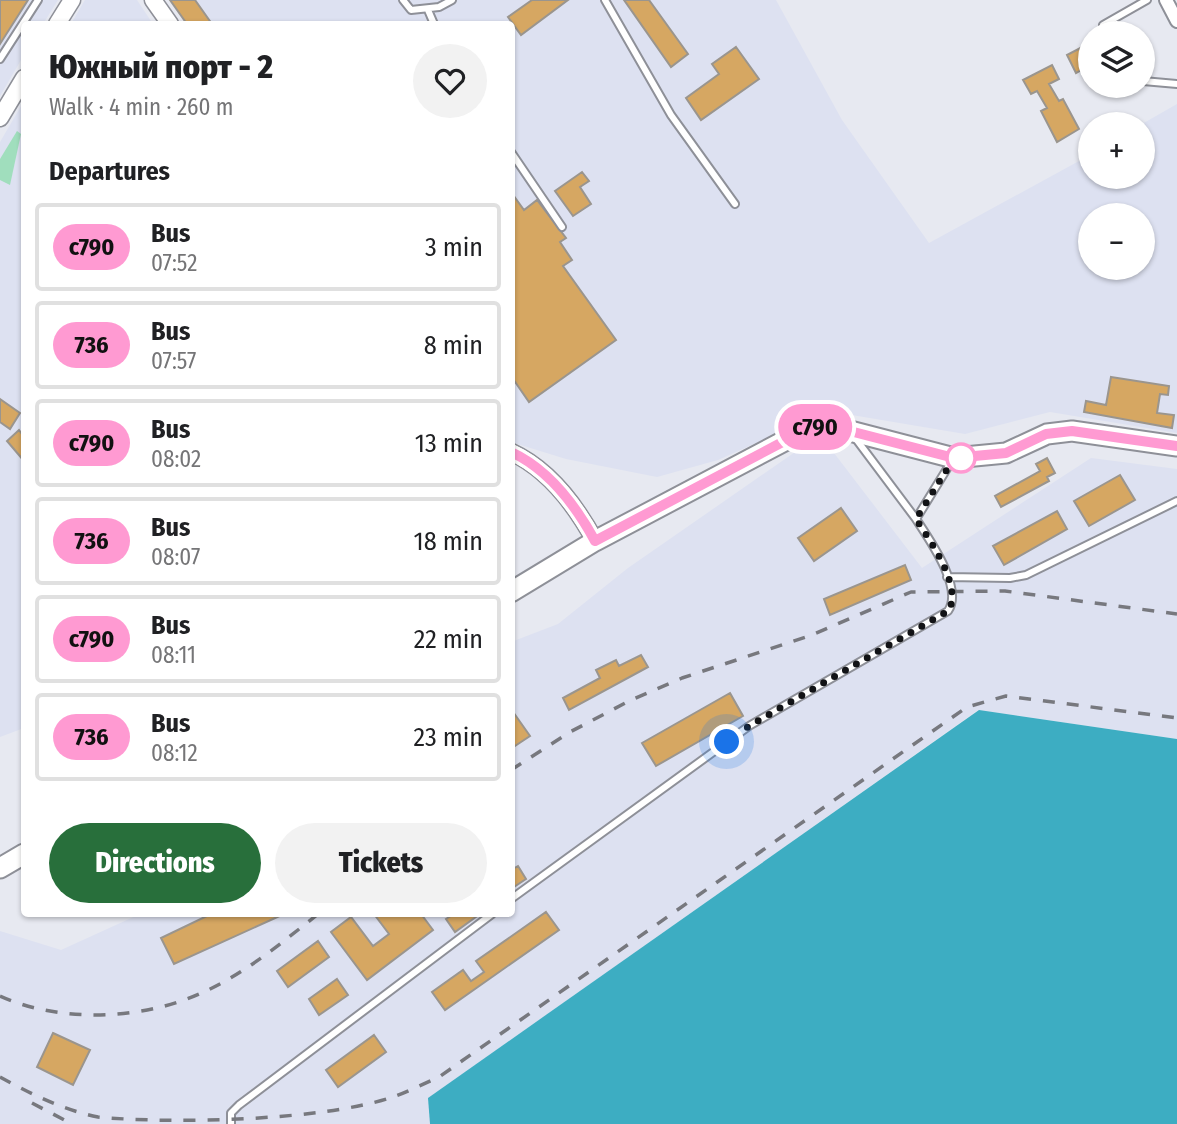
<!DOCTYPE html>
<html lang="en">
<head>
<meta charset="utf-8">
<style>
	:root { --surface:#fff; --page:#f2f2f2; --text:#202124; --muted:#757577; --line:#e0e0e0; --accent:#286f3b }
	body { margin:0; font-family:"Fira Sans Condensed",sans-serif; background:var(--page); color:var(--text); height:100vh; display:flex; flex-direction:column; font-size:26px; white-space:nowrap }
	* { box-sizing:border-box; margin:0 }
	p { font-size:23px; color:var(--muted) }
	.icon { flex:none; width:38px; height:38px; fill:none; stroke:currentColor; stroke-width:2; stroke-linecap:round; stroke-linejoin:round }
	.map { position:relative; flex:1; overflow:hidden }
	.side { position:absolute; left:21px; top:21px; width:494px; height:896px; display:flex; flex-direction:column; background:var(--surface); border-radius:7px; box-shadow:0 2px 5px #0004 }
	.side>* { flex:none }
	.badge { padding:0 14px; border-radius:23px; font-size:24px; line-height:46px }
	.buttons { position:absolute; left:1078px; top:21px; display:grid; gap:14px }
	.buttons a { display:grid; place-items:center; width:77px; height:77px; border-radius:50%; background:var(--surface); box-shadow:0 2px 5px #0004; font-size:35px }
	.you { position:absolute; width:35px; height:35px; margin:-18px; border:5px solid #fff; border-radius:50%; background:#1a73e8; box-shadow:0 0 0 10px #1a73e833 }
	.map>.badge { position:absolute; translate:-50% -50%; box-shadow:0 0 0 4px #fff }
	h2 { padding:0 28px; font-size:26px; line-height:63px }
	.round { display:grid; place-items:center; flex:none; width:74px; height:74px; border-radius:37px; background:var(--page) }
	.overview { display:flex; align-items:center; justify-content:space-between; height:119px; padding:0 28px }
	h1 { font-size:33px; font-weight:800; line-height:52px }
	.cta { display:flex; gap:14px; margin-top:auto; padding:14px 28px }
	.cta a { flex:1; height:80px; border-radius:42px; background:var(--accent); color:#fff; font-size:28px; font-weight:800; line-height:80px; text-align:center }
	.cta a+a { background:var(--page); color:var(--text) }
	ul { padding:0; list-style:none }
	li { display:flex; align-items:center; gap:21px; height:88px; margin:0 14px 10px; padding:0 14px; border:4px solid var(--line); border-radius:7px }
	li div { flex:1 }
	li b { display:block; font-size:26px }
	li em { font-style:normal }
	li .badge { min-width:77px; font-weight:700; text-align:center }
	.map>svg:first-child { display:block }
</style>
</head>
<body>
<div class="map">
<svg width="1177" height="1124" viewBox="0 0 1177 1124">
	<rect width="100%" height="100%" fill="#e7e9f1"/>
	<path fill="#dde1f1" fill-rule="evenodd" d="M0,0H58L43,24H24V55L0,96Z
		M85,0H137L153,24H71Z
		M170,0H776L842,120L929,243L1090,155V177H1143L1142,124L1177,104V433L1050,412L965,434L828,411L718,460L657,477L566,459L511,442V24H186ZM1090,215H1143V268H1090Z
		M24,101V728L0,737V142Z
		M798,450L834,453L922,568L1091,458L1177,469V739L978,710L429,1098L430,1124H0V931L61,950L140,914H511V642L558,624L628,568Z"/>
	<path fill="#a0debd" d="M17,131L21,134L10,185L0,180V159Z"/>
	<path fill="#3dadc2" d="M979,710L1177,739V1124H430L428,1098Z"/>
	<path fill="#d6a762" stroke="#9a958e" stroke-width="2" d="M0,0H28L0,44Z
		M170,0H195L212,24H187Z
		M532,0H568L521,35L508,17Z
		M624,0H649L688,54L671,67Z
		M1090,43V65L1076,73L1067,55Z
		M736,47L759,79L701,120L686,98L719,74L712,64Z
		M1052,65L1059,79L1049,84L1059,101L1063,99L1079,129L1057,142L1041,111L1047,108L1037,91L1031,94L1023,80Z
		M582,172L589,181L580,187L591,204L573,216L555,191Z
		M511,192L524,210L537,200L566,238L560,242L572,260L563,266L616,340L529,402L511,376Z
		M1111,377L1169,386L1168,395L1160,394L1157,413L1174,415L1172,428L1084,412L1086,401L1106,405Z
		M0,399L20,413L10,429L0,422Z
		M19,430L24,437V461L7,441Z
		M1047,458L1055,473L1047,477L1049,481L1001,507L995,496L1040,471L1036,464Z
		M1120,475L1135,500L1089,526L1074,501Z
		M841,508L857,531L814,561L798,538Z
		M1057,511L1067,529L1004,565L993,546Z
		M905,565L911,580L830,615L824,599Z
		M641,655L648,667L569,710L563,698L600,678L596,670L616,660L619,666Z
		M730,693L743,716L656,766L642,743Z
		M511,709L530,736L515,746L511,741Z
		M518,866L526,879L511,889V870Z
		M546,912L559,930L445,1010L432,992L463,970L471,981L484,972L476,961Z
		M211,914H284L174,964L161,938Z
		M374,914H421L433,930L367,980L331,932L351,917L373,946L389,934Z
		M454,914H480L455,932L446,919Z
		M318,941L329,957L288,987L277,971Z
		M337,979L348,995L319,1015L309,999Z
		M53,1033L90,1050L73,1085L37,1067Z
		M374,1035L386,1052L338,1087L326,1070Z"/>
	<g fill="none" stroke-linecap="round" stroke-linejoin="round">
		<defs>
			<path id="service" d="M403,0L411,10L439,7L452,0
				M605,0L671,115L735,204
				M428,10L434,24
				M1107,33L1103,25L1147,0
				M0,59L38,0
				M1143,81L1177,84
				M511,152L562,227
				M856,439L916,519
				M947,577L1010,578L1026,575L1177,501
				M511,899L749,726L948,611C964,588 929,539 916,519L953,459
				M231,1124V1113L239,1105L492,914"/>
			<path id="minor" d="M1166,0L1177,21"/>
			<path id="tertiary" d="M153,0L170,24
				M57,24L72,0
				M0,118L24,78
				M511,452C548,469 576,506 595,541"/>
			<path id="secondary" d="M511,592L595,541L811,427L846,430L954,458L1006,453L1047,434L1072,431L1177,446
				M0,868L24,854"/>
		</defs>
		<use href="#service" stroke="#8e9098" stroke-width="10"/>
		<use href="#minor" stroke="#8e9098" stroke-width="16"/>
		<use href="#tertiary" stroke="#8e9098" stroke-width="19"/>
		<use href="#secondary" stroke="#8e9098" stroke-width="23"/>
		<use href="#service" stroke="#fff" stroke-width="6"/>
		<use href="#minor" stroke="#fff" stroke-width="12"/>
		<use href="#tertiary" stroke="#fff" stroke-width="16"/>
		<use href="#secondary" stroke="#fff" stroke-width="19"/>
		<path stroke="#77787e" stroke-width="3.5" stroke-dasharray="12 12" stroke-linecap="butt" d="M511,770L570,732L631,700L682,678L812,635L911,592L1005,591L1177,614
			M0,996C62,1024 147,1020 208,990C248,971 284,941 318,914
			M0,1077C31,1094 63,1110 98,1117C171,1124 318,1121 390,1098C406,1093 423,1084 439,1077L967,707L1006,696L1177,718
			M32,1103L72,1124"/>
	</g>
	<g fill="none" stroke-linecap="round" stroke-linejoin="round">
		<defs>
			<path id="line" d="M511,452C548,469 576,506 595,541L811,427L846,430L954,458L1006,453L1046,434L1072,431L1177,446"/>
		</defs>
		<use href="#line" stroke="#fff" stroke-width="16"/>
		<use href="#line" stroke="#ff9ad2" stroke-width="10"/>
		<path stroke="#121316" stroke-width="7" stroke-dasharray="0 12.6" d="M727,742L749,726L948,611C964,588 929,539 916,519L954,458H961"/>
	</g>
	<circle fill="#fff" stroke="#ff9ad2" stroke-width="3.5" cx="961" cy="458" r="14"/>
</svg>
<div class="buttons">
<a><svg class="icon" aria-label="layers" viewBox="0 0 24 24"><path d="M12 4l9 5-9 5-9-5zM3 14l9 5 9-5"/></svg></a>
<a>+</a>
<a>−</a>
</div>
<div class="you" style="left:727px;top:742px"></div>
<b class="badge" style="left:815px;top:427px;background:#ff9ad2;color:#111">с790</b>
<section class="side">
<div class="overview"><div><h1>Южный порт - 2</h1><p>Walk · 4 min · 260 m</p></div><a class="round"><svg class="icon" aria-label="heart" viewBox="0 0 24 24"><path d="M12 20l-8-8c-3-5 5-10 8-4 3-6 11-1 8 4z"/></svg></a></div>
<h2>Departures</h2>
<ul>
<li><span class="badge" style="background:#ff9ad2;color:#111">с790</span><div><b>Bus</b><p>07:52</p></div><em>3 min</em></li>
<li><span class="badge" style="background:#ff9ad2;color:#111">736</span><div><b>Bus</b><p>07:57</p></div><em>8 min</em></li>
<li><span class="badge" style="background:#ff9ad2;color:#111">с790</span><div><b>Bus</b><p>08:02</p></div><em>13 min</em></li>
<li><span class="badge" style="background:#ff9ad2;color:#111">736</span><div><b>Bus</b><p>08:07</p></div><em>18 min</em></li>
<li><span class="badge" style="background:#ff9ad2;color:#111">с790</span><div><b>Bus</b><p>08:11</p></div><em>22 min</em></li>
<li><span class="badge" style="background:#ff9ad2;color:#111">736</span><div><b>Bus</b><p>08:12</p></div><em>23 min</em></li>
</ul>
<div class="cta"><a>Directions</a><a>Tickets</a></div>
</section>
</div>
</body>
</html>
